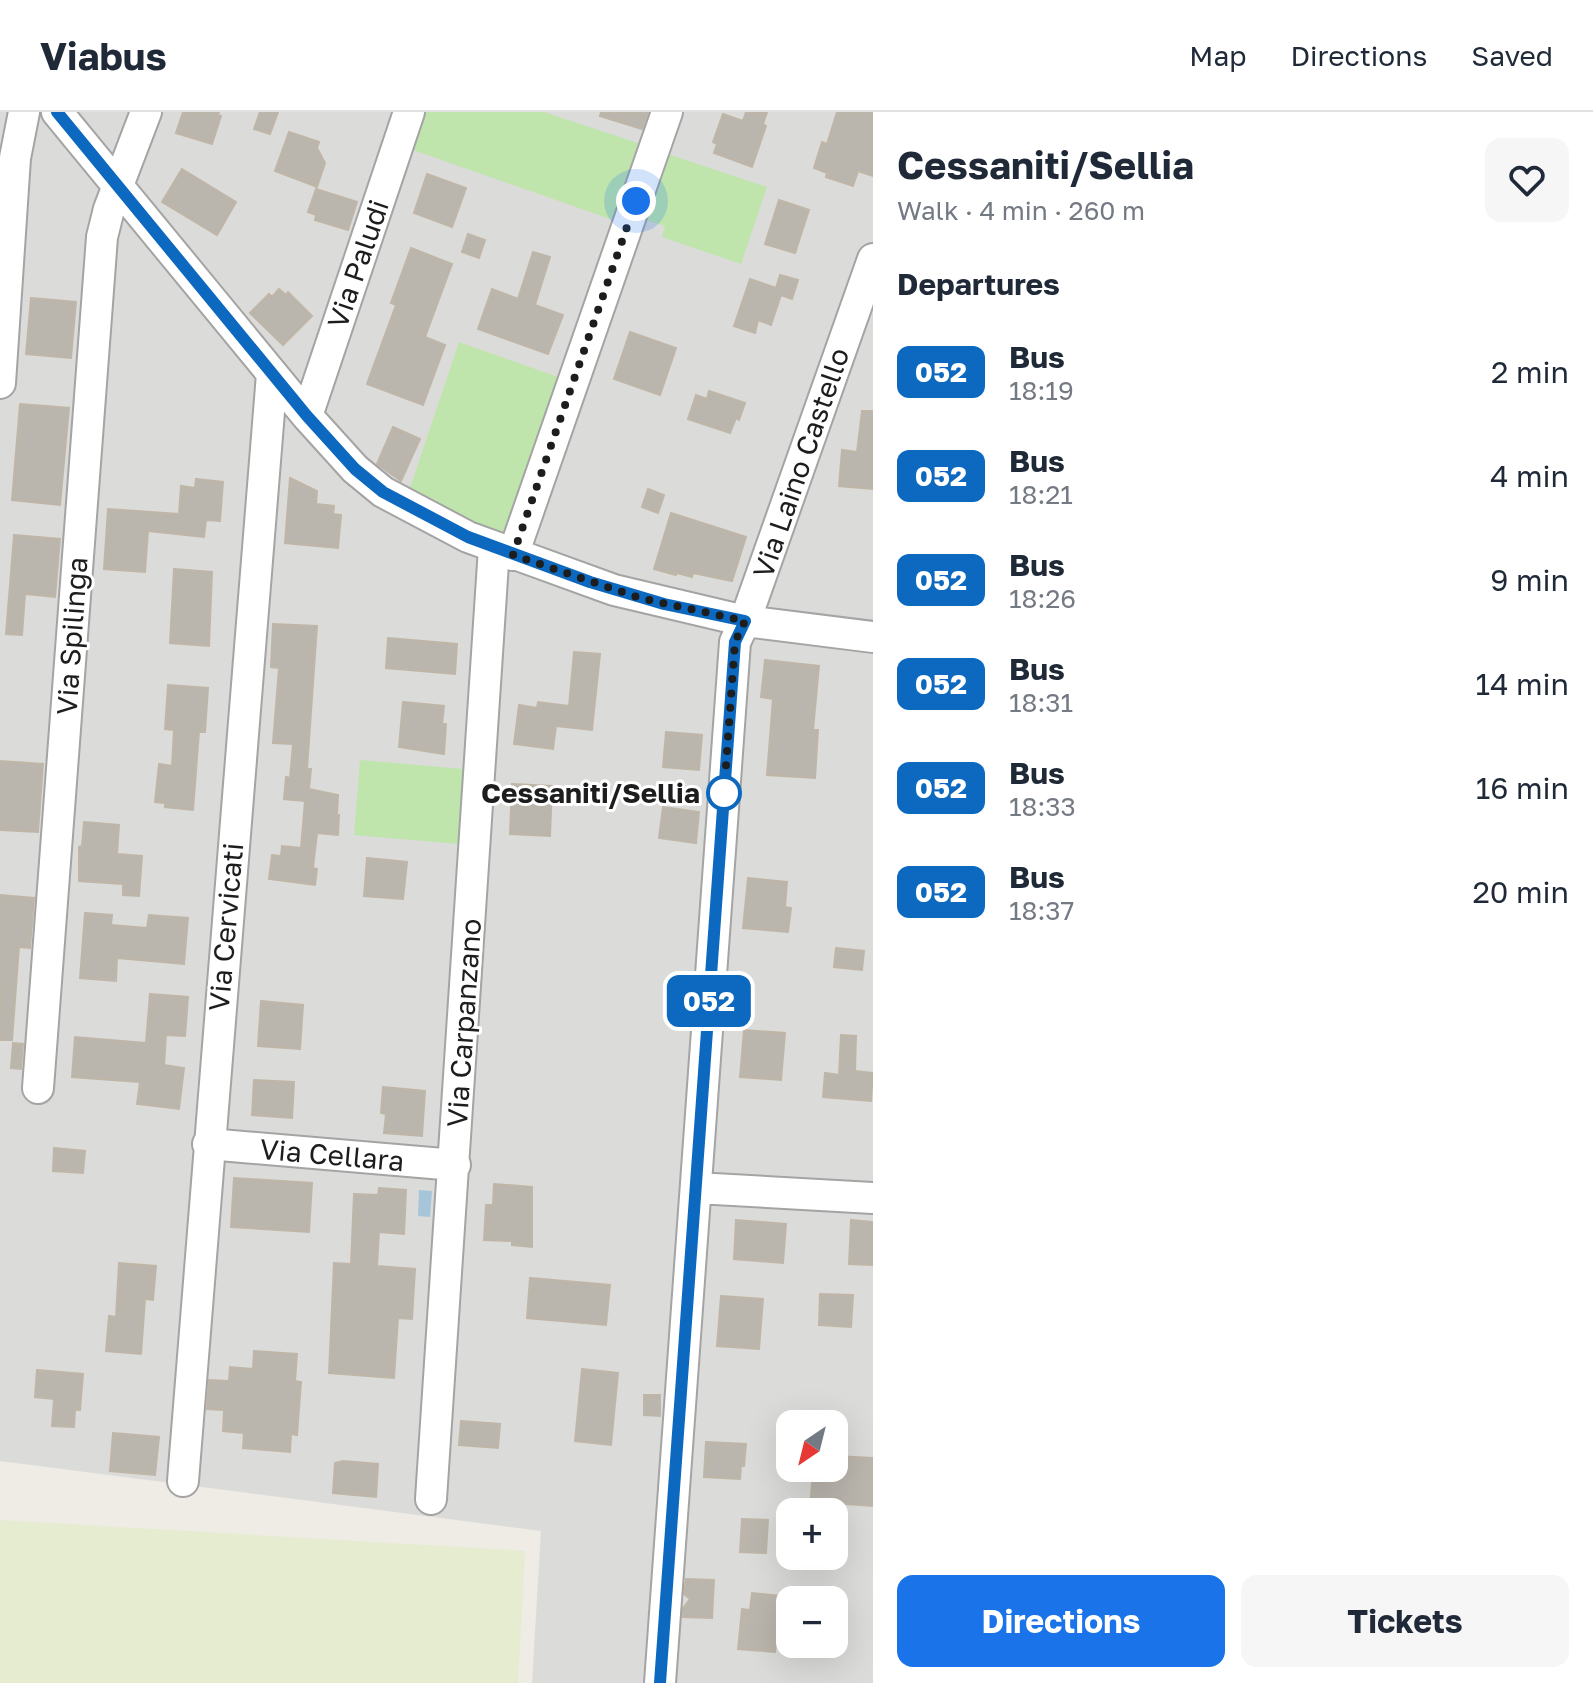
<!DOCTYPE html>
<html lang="en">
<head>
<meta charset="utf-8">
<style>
	:root { --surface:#fff; --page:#f6f6f7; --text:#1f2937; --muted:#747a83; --line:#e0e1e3; --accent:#1a73e8 }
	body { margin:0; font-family:"Golos Text",sans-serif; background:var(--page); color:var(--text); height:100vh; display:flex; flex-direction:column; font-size:30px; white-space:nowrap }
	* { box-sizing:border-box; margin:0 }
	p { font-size:26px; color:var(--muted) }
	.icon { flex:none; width:44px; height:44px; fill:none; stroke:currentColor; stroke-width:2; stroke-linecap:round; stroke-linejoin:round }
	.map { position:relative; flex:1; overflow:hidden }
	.sheet { display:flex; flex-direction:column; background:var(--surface); width:720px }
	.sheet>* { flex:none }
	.badge { padding:0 16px; border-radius:12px; font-size:28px; line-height:52px }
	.needle { width:52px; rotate:215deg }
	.buttons { position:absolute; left:776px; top:1298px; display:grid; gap:16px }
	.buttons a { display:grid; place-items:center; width:72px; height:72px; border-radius:16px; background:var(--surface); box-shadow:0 8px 32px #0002; font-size:40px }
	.you { position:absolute; width:40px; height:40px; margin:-20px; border:6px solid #fff; border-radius:50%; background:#1a73e8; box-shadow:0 0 0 12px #1a73e833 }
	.map>.badge { position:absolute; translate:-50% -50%; box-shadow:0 0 0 4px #fff }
	h2 { padding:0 24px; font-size:30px; line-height:72px }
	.round { display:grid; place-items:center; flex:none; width:84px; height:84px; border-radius:16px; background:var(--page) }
	.overview { display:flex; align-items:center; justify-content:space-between; height:136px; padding:0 24px }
	h1 { font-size:38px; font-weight:700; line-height:60px }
	.cta { display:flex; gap:16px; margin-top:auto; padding:16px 24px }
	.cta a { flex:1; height:92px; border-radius:16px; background:var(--accent); color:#fff; font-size:32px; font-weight:700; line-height:92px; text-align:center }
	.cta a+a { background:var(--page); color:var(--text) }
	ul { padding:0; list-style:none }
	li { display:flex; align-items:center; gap:24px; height:104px; padding:0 24px }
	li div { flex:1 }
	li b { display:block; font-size:30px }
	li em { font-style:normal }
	li .badge { min-width:88px; font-weight:700; text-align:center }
	header { display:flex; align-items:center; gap:48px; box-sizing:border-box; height:112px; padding:0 40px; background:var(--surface); border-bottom:2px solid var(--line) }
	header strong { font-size:38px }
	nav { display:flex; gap:44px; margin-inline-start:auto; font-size:28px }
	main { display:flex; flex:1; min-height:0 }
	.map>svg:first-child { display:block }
</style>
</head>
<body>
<header>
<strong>Viabus</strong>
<nav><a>Map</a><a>Directions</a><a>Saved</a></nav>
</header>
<main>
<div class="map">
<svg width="873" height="1571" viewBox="0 0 873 1571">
	<rect width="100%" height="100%" fill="#eeece4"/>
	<path fill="#dbdbda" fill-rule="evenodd" d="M0,0H873V1571H532L541,1419L0,1349ZM790,1312H834V1356H790ZM790,1400H834V1444H790ZM790,1488H834V1532H790Z"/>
	<path fill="#e5ecd0" d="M0,1408L525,1439L518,1571H0Z"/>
	<path fill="#bfe5ad" d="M425,0H544L638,31L613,108L413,38Z
		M668,42L767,75L741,152L662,125L665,114L646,108Z
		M459,230L558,265L505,424L408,382Z
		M360,648L464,657L458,732L354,723Z"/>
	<path fill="#a7c5d9" d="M419,1078L432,1079L430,1105L418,1104Z"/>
	<path fill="#bab5ad" stroke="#bfb6a7" stroke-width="2" d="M183,0H219L218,3L221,4L212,32L176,21Z
		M260,0H278L270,22L254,17Z
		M601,0H648L642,17L600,4Z
		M746,0H767L763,12L766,14L752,55L714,41L717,32L713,30L723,2L743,9Z
		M837,0H873V64L858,59L853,74L826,65L827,61L814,56L822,30L827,32Z
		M289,20L319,30L317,36L325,51L317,75L275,59Z
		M182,57L236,90L217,123L162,90Z
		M427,62L466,76L452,115L414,101Z
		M316,77L357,90L348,118L315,108L316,103L308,100Z
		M779,88L809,98L795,141L765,132Z
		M468,122L485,128L479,146L462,140Z
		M411,136L452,152L425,225L445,233L423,293L367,272L396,193L391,191Z
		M533,140L550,145L535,193L563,203L548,242L478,217L492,177L518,187Z
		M780,163L798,168L792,187L781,183L771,213L758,208L755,221L734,214L750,167L776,176Z
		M279,177L286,183L288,180L312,204L283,233L250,201L269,182L272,185Z
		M31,186L76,190L71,246L26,242Z
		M630,220L676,236L660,283L614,267Z
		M709,279L745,291L739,308L736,306L730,321L688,307L696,283L707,287Z
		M20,292L69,296L60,393L12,388Z
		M862,299H873V377L839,374L842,338L857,340Z
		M393,315L420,327L401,369L377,352Z
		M290,366L317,379L316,392L334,394L333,402L341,403L338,436L285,431Z
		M196,367L223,370L220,409L206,408L204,425L148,419L145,460L104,457L108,397L179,402L181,374L195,376Z
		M648,377L664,383L658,401L642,395Z
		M671,401L746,425L732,469L693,461L692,465L677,461L676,463L654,457Z
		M14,423L60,427L55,485L25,482L22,523L6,522Z
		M174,457L212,460L209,534L170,531Z
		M273,512L317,514L307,657H311L309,677L338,683L337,703H339L338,723L317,721L313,756L317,757L315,773L269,767L272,743L281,744L282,734L301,736L305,689L284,687L286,665L290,666L293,632L273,631L279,556L271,555Z
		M388,526L457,532L455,562L386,556Z
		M574,540L600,542L592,618L556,614L553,637L514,632L519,593L537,596L538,590L569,594Z
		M765,548L819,554L813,618H818L815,666L767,663L773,587L761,585Z
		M168,573L208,576L205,620H199L193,698L165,695V691L155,690L159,652L172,654L174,618L165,617Z
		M403,590L444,594L442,612H446L444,642L399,635Z
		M666,620L702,623L699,658L663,655Z
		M0,649L43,652L38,720L0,718Z
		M512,672L552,674L550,724L510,722Z
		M663,695L699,700L696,731L659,726Z
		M84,710L119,713L117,742L142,744L139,784L123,783V772L79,769V735L82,734Z
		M367,746L407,750L403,787L364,784Z
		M748,766L787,770L785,795L791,796L788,820L743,816Z
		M0,783L34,786L30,836L19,835L12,928H0Z
		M85,801L112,803L111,813L147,816L149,803L188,806L184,852L117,846L116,869L80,866Z
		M836,836L864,839L862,858L834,855Z
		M150,882L188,885L185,924L166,923L164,953L184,956L179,997L137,992L140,970L72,965L75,925L146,931Z
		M261,889L303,893L300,937L258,934Z
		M744,918L785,921L781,968L740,965Z
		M841,923L856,924L855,959L873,961L871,989L823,985L825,961L839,963Z
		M13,931L23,932L21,957L11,956Z
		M254,968L294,970L292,1006L252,1003Z
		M383,975L425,979L422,1024L384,1021L386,1002L381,1001Z
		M54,1036L85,1039L83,1061L53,1059Z
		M234,1066L312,1071L309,1120L231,1115Z
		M494,1072L532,1075V1135L512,1133V1129L484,1128L486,1093H493Z
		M379,1076L406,1078L404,1122L379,1120L377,1154L415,1157L412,1207L398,1206L394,1266L329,1261L334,1151L351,1152L354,1082L378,1083Z
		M736,1108L786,1112L783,1151L734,1147Z
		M851,1108L873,1110V1153L849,1152Z
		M119,1151L156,1154L153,1188L145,1187L141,1242L106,1239L109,1204L116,1205Z
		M530,1166L610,1173L606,1213L527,1206Z
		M820,1182L853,1183L851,1215L819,1213Z
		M721,1184L763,1187L759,1237L717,1234Z
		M254,1239L297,1242L295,1269L301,1270L297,1323L291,1322L290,1340L243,1336L244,1321L223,1319L224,1298L207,1297L209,1268L229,1269L230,1255L253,1257Z
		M582,1257L618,1261L611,1333L575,1329Z
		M37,1258L83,1262L80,1298H75L74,1315L52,1314L54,1287L35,1285Z
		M644,1283H660V1304L644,1303Z
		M461,1309L500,1312L498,1336L459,1333Z
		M113,1321L159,1325L155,1363L110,1359Z
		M706,1330L746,1332L744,1354H741L740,1367L704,1365Z
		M834,1344L873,1346V1394L833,1391L832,1400L810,1399L813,1356H834Z
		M343,1349L378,1352L376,1385L333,1381L335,1351Z
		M742,1407L768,1408L766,1441L740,1440Z
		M686,1467L714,1468L712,1506L683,1505V1496L690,1487L684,1482Z
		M752,1481L780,1484L775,1540L738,1537L742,1497L750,1498Z"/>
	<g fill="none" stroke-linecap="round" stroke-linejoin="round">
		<defs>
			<path id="minor" d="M57,0L307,304L355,357L383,380L468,425L614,478L745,509L873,525
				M0,271L15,46L24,0
				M307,304L409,0
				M513,443L667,0
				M38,976L102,125L109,97L146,0
				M208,1032L455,1053
				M696,1076L873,1086
				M183,1369L272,262
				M431,1387L494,436
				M660,1571L735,530L745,509L873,147"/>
		</defs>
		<use href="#minor" stroke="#a4a4a4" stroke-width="34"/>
		<use href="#minor" stroke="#fff" stroke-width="30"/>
	</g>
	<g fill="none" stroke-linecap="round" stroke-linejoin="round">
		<defs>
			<path id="line" d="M57,0L307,304L355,357L383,380L468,425L590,470L664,492L745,509L735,530L660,1571"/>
		</defs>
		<use href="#line" stroke="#fff" stroke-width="18"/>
		<use href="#line" stroke="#0c69bf" stroke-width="12"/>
		<path stroke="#1d1d1d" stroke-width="8" stroke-dasharray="0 14.4" d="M636,89L513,443L640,486L745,509L735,530L724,681"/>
	</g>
	<circle fill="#fff" stroke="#0c69bf" stroke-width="4" cx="724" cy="681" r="16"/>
	<g text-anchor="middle" stroke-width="6" stroke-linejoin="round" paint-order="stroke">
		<g font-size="28" fill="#1d1d1d" stroke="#fff">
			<text transform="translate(358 152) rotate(-71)" y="10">Via Paludi</text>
			<text transform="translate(801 351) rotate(-71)" y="10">Via Laino Castello</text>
			<text transform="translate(72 524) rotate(-86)" y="10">Via Spilinga</text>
			<text transform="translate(226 815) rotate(-85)" y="10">Via Cervicati</text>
			<text transform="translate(464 911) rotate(-86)" y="10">Via Carpanzano</text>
			<text transform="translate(332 1043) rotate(5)" y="10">Via Cellara</text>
		</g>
		<g font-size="28" font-weight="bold" fill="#1d1d1d" stroke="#fff" text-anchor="end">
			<text x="700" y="691">Cessaniti/Sellia</text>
		</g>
	</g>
</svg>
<div class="buttons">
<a><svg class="needle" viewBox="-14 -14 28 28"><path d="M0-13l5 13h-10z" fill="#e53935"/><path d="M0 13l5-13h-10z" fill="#747a83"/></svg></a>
<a>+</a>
<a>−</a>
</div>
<div class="you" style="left:636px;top:89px"></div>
<b class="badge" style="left:709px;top:889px;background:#0c69bf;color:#fff">052</b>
</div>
<section class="sheet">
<div class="overview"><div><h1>Cessaniti/Sellia</h1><p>Walk · 4 min · 260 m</p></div><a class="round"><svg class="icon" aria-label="heart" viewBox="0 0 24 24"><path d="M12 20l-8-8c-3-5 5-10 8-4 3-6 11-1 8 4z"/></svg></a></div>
<h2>Departures</h2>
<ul>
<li><span class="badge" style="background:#0c69bf;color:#fff">052</span><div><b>Bus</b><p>18:19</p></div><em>2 min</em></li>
<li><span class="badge" style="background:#0c69bf;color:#fff">052</span><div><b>Bus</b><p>18:21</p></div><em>4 min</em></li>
<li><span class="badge" style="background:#0c69bf;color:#fff">052</span><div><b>Bus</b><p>18:26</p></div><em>9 min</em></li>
<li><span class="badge" style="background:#0c69bf;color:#fff">052</span><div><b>Bus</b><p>18:31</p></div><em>14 min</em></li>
<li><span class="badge" style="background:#0c69bf;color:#fff">052</span><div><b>Bus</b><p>18:33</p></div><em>16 min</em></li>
<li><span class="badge" style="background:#0c69bf;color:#fff">052</span><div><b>Bus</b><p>18:37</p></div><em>20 min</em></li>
</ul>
<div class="cta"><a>Directions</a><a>Tickets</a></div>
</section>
</main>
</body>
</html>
